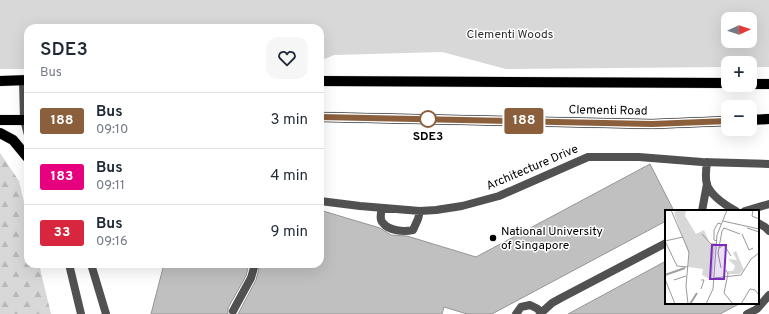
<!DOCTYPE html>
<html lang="en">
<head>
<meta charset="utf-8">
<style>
	:root { --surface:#fff; --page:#f6f6f7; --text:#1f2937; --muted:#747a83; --line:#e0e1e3 }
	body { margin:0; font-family:Overpass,sans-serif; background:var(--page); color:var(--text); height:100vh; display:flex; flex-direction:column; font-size:15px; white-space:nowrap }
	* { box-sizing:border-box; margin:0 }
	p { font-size:13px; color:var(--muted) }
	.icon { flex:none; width:22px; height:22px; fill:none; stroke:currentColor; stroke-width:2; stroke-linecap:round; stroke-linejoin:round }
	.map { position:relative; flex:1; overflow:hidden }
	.panel { position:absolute; left:24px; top:24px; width:300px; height:244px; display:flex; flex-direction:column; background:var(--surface); border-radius:12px; box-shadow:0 4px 16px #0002 }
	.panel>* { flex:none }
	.badge { padding:0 8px; border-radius:3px; font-size:14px; line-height:26px }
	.needle { width:26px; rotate:87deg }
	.fabs { position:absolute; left:721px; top:12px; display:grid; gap:8px }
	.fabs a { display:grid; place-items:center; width:36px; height:36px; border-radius:8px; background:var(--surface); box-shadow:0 4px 16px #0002; font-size:20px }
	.map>.badge { position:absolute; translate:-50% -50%; box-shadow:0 0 0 2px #fff }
	.round { display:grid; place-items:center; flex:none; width:42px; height:42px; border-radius:12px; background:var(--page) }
	.overview { display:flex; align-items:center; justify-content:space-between; height:68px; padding:0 16px }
	h1 { font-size:19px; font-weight:600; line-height:30px }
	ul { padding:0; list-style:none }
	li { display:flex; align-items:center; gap:12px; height:56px; padding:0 16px; border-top:1px solid var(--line) }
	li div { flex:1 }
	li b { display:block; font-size:15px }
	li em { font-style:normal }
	li .badge { min-width:44px; font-weight:700; text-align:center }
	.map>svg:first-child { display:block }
</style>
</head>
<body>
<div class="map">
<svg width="769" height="314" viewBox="0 0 769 314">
	<defs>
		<pattern id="forest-firs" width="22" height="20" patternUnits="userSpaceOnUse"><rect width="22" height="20" fill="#d8d8d8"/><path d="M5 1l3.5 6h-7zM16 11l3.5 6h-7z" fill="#b8b8b8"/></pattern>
	</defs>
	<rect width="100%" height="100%" fill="#fff"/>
	<path fill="url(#forest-firs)" d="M0,153L19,181L28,219V264H39L51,314H0Z"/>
	<path fill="#d8d8d8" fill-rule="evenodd" d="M0,0H769V67H750V63H728V67L506,69L442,52L334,55L320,61V28H28V69H0ZM728,19H750V41H728Z"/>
	<path fill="#c0c0c0" stroke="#959595" d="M650,164L674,211H666V221L492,314H467L444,307L442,314H238L256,280L260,264H320V221L323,211L380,228L391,235L407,236L476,257Z
		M666,261V303H741L720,314H568Z
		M164,264H249L246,276L228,308V314H151Z"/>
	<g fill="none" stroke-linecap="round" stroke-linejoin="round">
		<defs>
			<path id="primary" d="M0,81L28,80
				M320,81L728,83
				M750,84H769
				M320,117L652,124L728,121
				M0,120H28
				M750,120L769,119
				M0,133L13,140L28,158"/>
		</defs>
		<use href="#primary" stroke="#dbdbdb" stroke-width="11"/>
		<path stroke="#515151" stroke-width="8" d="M707,162C706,169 705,178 707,185C712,197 725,205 736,211
			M320,201L360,206L420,211L436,210L462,206L499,196L588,157H639L702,162L769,164
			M382,208C381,213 379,219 383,223C389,231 404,232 413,230L418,219L420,211
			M702,211L707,184
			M745,211L769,204
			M758,223L765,227L769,231
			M233,311L251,278L255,264
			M541,313L552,303L561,298L666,243
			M516,314L521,307L530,305L538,309L541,314
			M747,314L757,309L769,295"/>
		<path stroke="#515151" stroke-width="8" d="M23,81L24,120L28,135
			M69,264L81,314
			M91,264L106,314"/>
		<use href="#primary" stroke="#000" stroke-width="10"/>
	</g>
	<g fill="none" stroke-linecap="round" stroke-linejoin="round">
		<defs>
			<path id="line" d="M320,117L652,124L728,121"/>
		</defs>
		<use href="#line" stroke="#fff" stroke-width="9"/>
		<use href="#line" stroke="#8b5e3c" stroke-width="6"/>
	</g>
	<circle fill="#fff" stroke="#8b5e3c" stroke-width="2" cx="428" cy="119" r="8"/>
	<circle fill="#000" stroke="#fff" stroke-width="1.5" cx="493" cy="238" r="4"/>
	<g text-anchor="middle" stroke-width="3" stroke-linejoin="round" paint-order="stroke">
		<g font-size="12" fill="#2f2f2f" stroke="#fff">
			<text x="510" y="38">Clementi Woods</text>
		</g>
		<g font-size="12" fill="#000" stroke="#fff">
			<text transform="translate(608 110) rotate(1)" y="4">Clementi Road</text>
			<text transform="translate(532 167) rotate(-23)" y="4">Architecture Drive</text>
		</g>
		<g font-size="12" font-weight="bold" fill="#000" stroke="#fff">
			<text x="428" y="140">SDE3</text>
		</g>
		<g font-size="12" fill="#000" stroke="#fff" text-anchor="start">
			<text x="501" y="235">National University<tspan x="501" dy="14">of Singapore</tspan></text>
		</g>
	</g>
	<g transform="translate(665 210)">
		<rect width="94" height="94" fill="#fff"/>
		<path d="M71,41L79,60L74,64H63V61H68L70,56L63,49L72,50L68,43Z" fill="#d8d8d8"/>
		<path d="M12,0H21L20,6L31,24L39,20L45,34H50L47,70L37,65L38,59L23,57L24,45L9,3Z" fill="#d8d8d8"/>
		<path fill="none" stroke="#9f9f9f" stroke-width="2" d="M0,65L20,58M25,94L32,83"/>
		<path fill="none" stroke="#999" stroke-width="1" d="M6,0L24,42L21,76L23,94M88,0L87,6L94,9M58,11L94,19M82,18L94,22M37,24L46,34H52M77,24L84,40L88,38M0,31L12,56L23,57M0,31L18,27M52,31L49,30V20L53,13L56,14M54,38L59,35L66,46M56,58L53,43L57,21L59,18L75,24M61,60L63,64L59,83L68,94M49,68L76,65L86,49L94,43M0,69L10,94M9,70L21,66M36,79L39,70H36M41,94L48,79L52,25L62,0M76,94L85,79L90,80L94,85"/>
		<path fill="#7b2cbf" fill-opacity="0.15" stroke="#7b2cbf" stroke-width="2" d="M47,35H61L59,69H45Z"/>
		<rect width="94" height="94" fill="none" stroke="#000" stroke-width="2"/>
	</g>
</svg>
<div class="fabs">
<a><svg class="needle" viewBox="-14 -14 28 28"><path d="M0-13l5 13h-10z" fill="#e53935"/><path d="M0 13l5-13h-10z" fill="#747a83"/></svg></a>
<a>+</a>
<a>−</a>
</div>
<b class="badge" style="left:524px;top:121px;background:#8b5e3c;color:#fff">188</b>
<section class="panel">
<div class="overview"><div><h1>SDE3</h1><p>Bus</p></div><a class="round"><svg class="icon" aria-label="heart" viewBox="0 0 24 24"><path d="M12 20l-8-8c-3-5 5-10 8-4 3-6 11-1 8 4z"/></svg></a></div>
<ul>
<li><span class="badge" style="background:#8b5e3c;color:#fff">188</span><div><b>Bus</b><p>09:10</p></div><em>3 min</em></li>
<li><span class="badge" style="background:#e6007e;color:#fff">183</span><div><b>Bus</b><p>09:11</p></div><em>4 min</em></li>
<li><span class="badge" style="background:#d7263d;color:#fff">33</span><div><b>Bus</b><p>09:16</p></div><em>9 min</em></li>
</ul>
</section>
</div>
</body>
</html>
